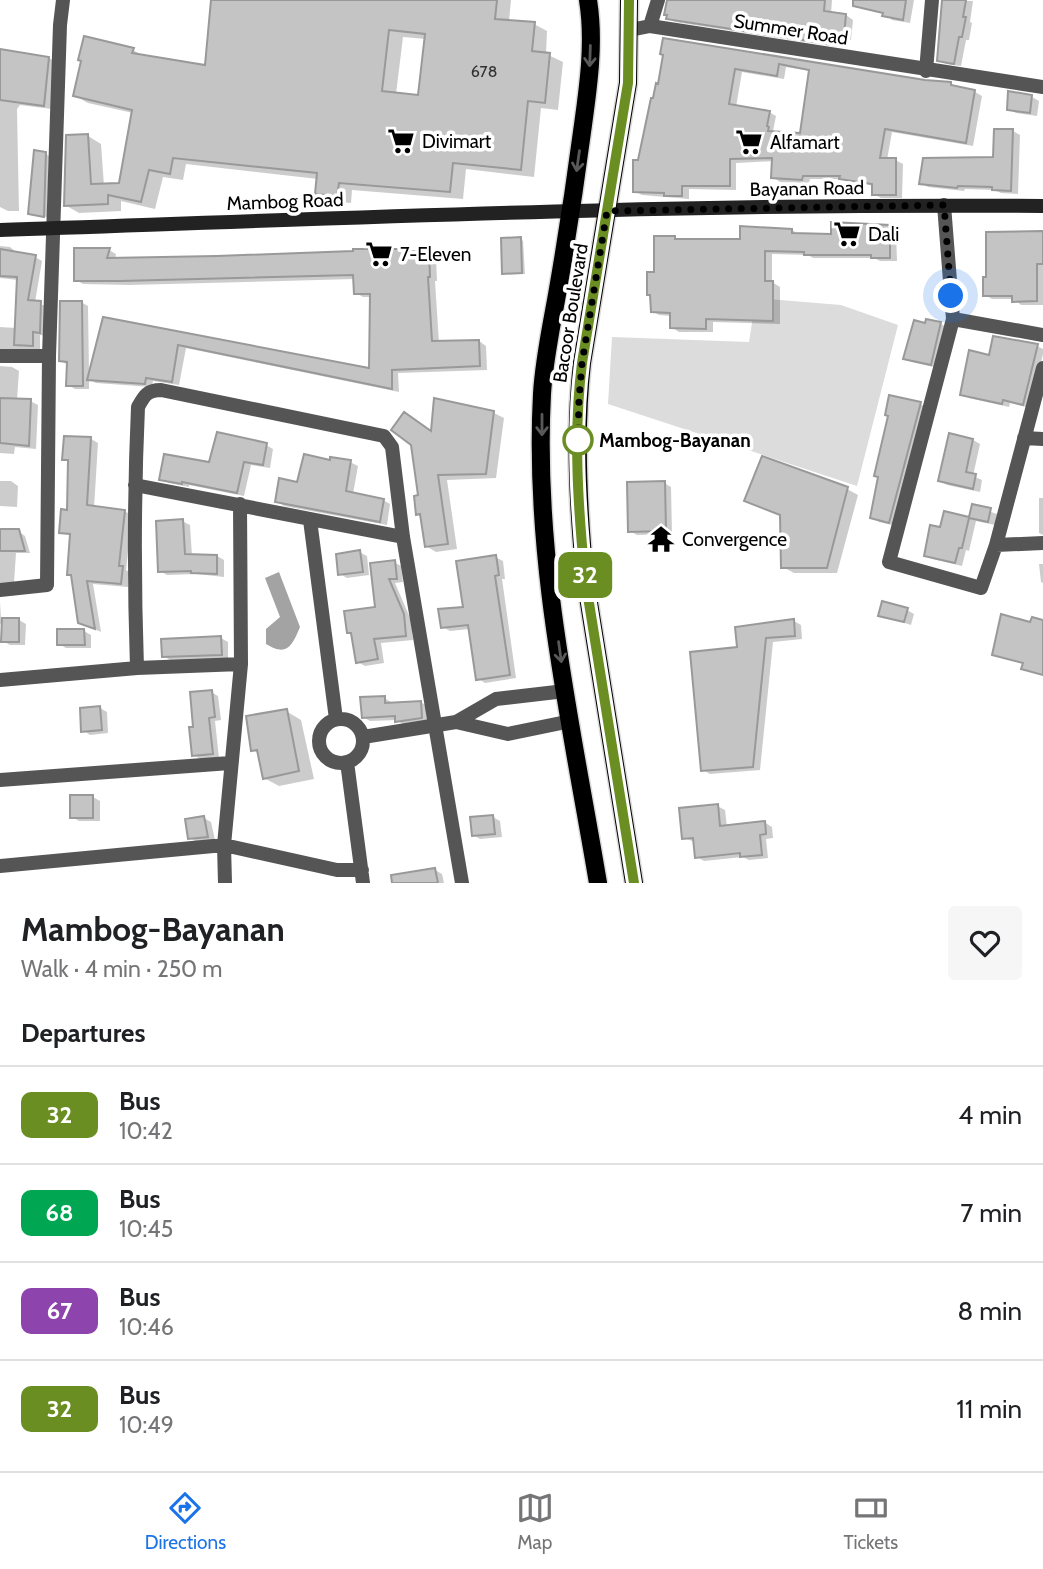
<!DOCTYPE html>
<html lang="en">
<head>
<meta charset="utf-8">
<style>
	:root { --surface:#fff; --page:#f6f6f6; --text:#202124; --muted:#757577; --line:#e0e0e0; --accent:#1a73e8 }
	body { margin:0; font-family:Cabin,sans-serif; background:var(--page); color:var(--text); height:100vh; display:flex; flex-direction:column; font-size:26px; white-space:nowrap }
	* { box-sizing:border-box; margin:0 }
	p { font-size:23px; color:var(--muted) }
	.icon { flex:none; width:38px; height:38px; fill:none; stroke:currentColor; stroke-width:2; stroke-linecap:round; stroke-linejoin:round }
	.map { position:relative; height:883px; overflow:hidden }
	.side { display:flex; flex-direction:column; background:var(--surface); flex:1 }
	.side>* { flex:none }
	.badge { padding:0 14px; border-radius:10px; font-size:24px; line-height:46px }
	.you { position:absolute; width:35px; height:35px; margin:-18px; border:5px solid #fff; border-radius:50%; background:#1a73e8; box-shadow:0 0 0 10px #1a73e833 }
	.map>.badge { position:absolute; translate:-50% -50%; box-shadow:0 0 0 4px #fff }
	h2 { padding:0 21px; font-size:26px; line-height:63px }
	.round { display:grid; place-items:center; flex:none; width:74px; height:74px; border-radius:7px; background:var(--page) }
	.headline { display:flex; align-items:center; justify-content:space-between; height:119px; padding:0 21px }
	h1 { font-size:33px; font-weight:700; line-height:52px }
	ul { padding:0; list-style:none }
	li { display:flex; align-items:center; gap:21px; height:98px; padding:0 21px; border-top:2px solid var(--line) }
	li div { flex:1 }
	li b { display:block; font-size:26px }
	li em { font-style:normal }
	li .badge { min-width:77px; font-weight:700; text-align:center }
	.tabs { display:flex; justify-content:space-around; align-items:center; height:98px; border-top:2px solid var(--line); background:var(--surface); font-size:19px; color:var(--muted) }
	.tabs a { display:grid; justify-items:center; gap:4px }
	.tabs .on { color:var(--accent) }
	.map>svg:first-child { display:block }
</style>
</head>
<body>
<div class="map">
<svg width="1043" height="883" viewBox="0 0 1043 883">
	<rect width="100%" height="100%" fill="#fff"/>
	<path fill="#dcdcdc" d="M756,298L841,305L898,325L857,486L608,404L612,337L749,342Z"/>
	<path fill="#a3a3a3" d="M279,572L300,627C292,646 287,657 266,644V629L280,617L265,578Z"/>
	<path fill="#0003" fill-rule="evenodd" d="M213,0H511L509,21L534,24L547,31L546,54L563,62L558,110L541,108L534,177L466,169L463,199L352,190L351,203L330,201L317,193L318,179L186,164L183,180L163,177L155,209L121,201V211L79,213L65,205L88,136L101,144L104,186L121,185L133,113L88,103L75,96L133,50L145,57L206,67ZM403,37L426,39L420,97L396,94Z
		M669,0H832L831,14L846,15L853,20L851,40L838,38L837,47L675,22L668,18Z
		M862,0H914L910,23L892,20L885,14L868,10L861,6Z
		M943,0L973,1L970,22L972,23L969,40H966L961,66L946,64L938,60Z
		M664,40L951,84L975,92L982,96L973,146L892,132L887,160H895L903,164L902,198H881L874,194V186L843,179H810L809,183L780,182L773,177L774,161L736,163V190L689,189V199L642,195L634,191L639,161L659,86L665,55ZM786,67L811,71L802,135L776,133L773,131L776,116L769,112L736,107L742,72L784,79Z
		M0,51L49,58L57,63L52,109L20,105L17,109L19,211H8L0,207Z
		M1032,97L1039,101L1037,116L1016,113L1008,109Z
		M1013,131L1020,135L1018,194L1001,193L995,190L965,189L964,191L928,187L921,183L995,159Z
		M46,154L49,156L47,217L32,215Z
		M889,227L896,231L897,261H880L874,258H813L808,255L772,254V282L780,287V324L713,322V332H679L671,327V316L659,315L652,311L656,274L674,238L680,241L742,240L792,230L800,235L833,236Z
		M1043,233V305H1021L1014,299H992L985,295Z
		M520,239L523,241L525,274H507L504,273Z
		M0,246L10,247L17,253L35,257L42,261L35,302L48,307L47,336L40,335V349L0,354V327L16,328L18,280L0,278Z
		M109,250L116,254L115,259L428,252L436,256L437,281H435L439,343L479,341L486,346L487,370L398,373L399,392L186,348L179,385L153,381L152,387L96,383L89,379V389H75L68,385V365L60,360L81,302L88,306L89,374L104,319L371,370L372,297H363L356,293L355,279L129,285L83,284L76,280Z
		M940,323L947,328L938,368L912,362L905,358L926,325Z
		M1037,346L1043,349V354L1030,408L1010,403L1009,407L969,398L962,394L990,357Z
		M0,366L12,367L19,371L17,400L30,401L38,405L36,449L15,447L14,454L0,453Z
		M436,401L494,413L504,418L496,478L447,480L457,549L436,552L426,546L422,516L418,513L433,433Z
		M920,404L928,408L897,526L879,522L871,517Z
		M91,439L98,443L94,508L124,511L132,515L126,570L129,572L128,587L93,584L101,632L80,622L71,534L70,462L64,459Z
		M973,440L980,444L973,476L982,480L980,492L947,485L940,481Z
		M266,445L273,449L270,468L251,465L244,496L189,485V487L169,483L161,479Z
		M331,462H350L358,466L353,494L383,500L390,504L387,525L284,506L277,501Z
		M0,481H11L18,486L17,507L0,506Z
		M664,483L671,487L672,534L637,535L630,531Z
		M847,489L858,495L837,573H794L783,567L781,516L746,500Z
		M1039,498H1043V535L1039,533Z
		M973,506L997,514L995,525L976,521L969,551L966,550L962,566L933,559L926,555L941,529L945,514L970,519Z
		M182,521L190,525L192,556H217L224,560V577L197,574L167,575L160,571Z
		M0,532H19L25,536L30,553H16L14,583L0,584Z
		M359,552L367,556L369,575L347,578L340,574Z
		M495,557L503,561L505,579H502L516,678L485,683L477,678L470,629L450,631L443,627L465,608Z
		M394,562L401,566L403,582L395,583L411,620L413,640L381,643L384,663L365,666L358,662L353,634L349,632L377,608Z
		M1039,564H1043V583L1041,582Z
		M0,602L1,619H3L0,625Z
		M907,610L914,614L911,625L880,615Z
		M19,620L26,624L25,645H10L3,641Z
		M794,621L801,625L802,639L773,642L760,770L710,774L703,770L739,648Z
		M1043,622V676L1023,668L1024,664L994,654L1032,624Z
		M84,631L91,635V648H66L59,644Z
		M221,638L228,642V658L171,661L164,656Z
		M211,692L218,696L221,720L215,721L219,758L201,759L193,755L195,728Z
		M384,698L391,702L392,704L420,702L428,706L429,721L404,725L397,720L370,721L363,717Z
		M100,708L107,712L108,733L90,735L83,730Z
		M286,711L301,720L314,779L279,786L264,778L259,754L253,750Z
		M93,797L100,801V821H79L72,817Z
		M717,806L725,810L727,827L764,822L772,827L773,838L766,839L768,858L749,860L743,857L704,861L697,857L695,842L684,838Z
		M493,817L500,821L502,837L480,839L473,835Z
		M204,818L211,822L215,840L197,842L190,838Z
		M435,870L442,874L444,883H414Z"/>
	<path fill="#c4c4c4" stroke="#999" stroke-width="2" fill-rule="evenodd" d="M211,0H497L495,19L535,22L532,51L550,53L545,103L528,101L521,170L453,163L450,192L339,183L337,196L315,194L317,173L173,158L170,174L149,170L141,202L108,195V204L64,206L66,135L88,134L91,184L119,183L132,110L73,96L81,61L78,60L84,36L134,48L132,53L205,65ZM389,30L425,34L418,95L382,91Z
		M667,0H825L824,11L846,14L844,37L831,35L830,44L666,19L667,15H664Z
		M853,0H906L903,20L882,16L883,13L853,6Z
		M942,0H966L963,17H966L962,37H959L954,64L937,61Z
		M663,38L925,80L951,82V85L975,90L966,143L885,129L880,158H896V195H872V184L839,179L840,176H803L802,180L771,178L772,158L730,159V186H682V196H664V193L633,192V160H638L651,98H653L656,83L658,84L663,55L660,54ZM779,64L809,70L800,133L768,131L769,127L767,126L770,111L729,104L735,69L777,76Z
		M0,49L49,57L44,106L0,100Z
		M1008,91L1032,95L1030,113L1007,110Z
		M994,129H1013L1011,191L992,190V187L958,186L957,188L919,184L923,158L993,157Z
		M34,150L46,152L44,217L28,214Z
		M831,222L890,225V258H871V255H804V252L765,251V281H773V321L706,319V329L670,328V313L651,312L650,295H647V272H654V236H675V239H740V226L792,229V233L831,234Z
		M1043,231V264H1037V301L1012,302V296H983V277H986V232Z
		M521,237L522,273L502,274L501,238Z
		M74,248H110L107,258L217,256L353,251V249H404L403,252L429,250L430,277H428L432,341L479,340L480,366L392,370V389L178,345L172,382L146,378L145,384L87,380L103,317L369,368L370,294H354L353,275L120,281H74Z
		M0,249L36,255L28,300L41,301L40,333L33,332V346L14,345L17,277L0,276Z
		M60,301H82L83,386H66L67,362L59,361Z
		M926,319L941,322L931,365L903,359L914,320L925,323Z
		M993,336L1038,344L1023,405L1003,400L1002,404L960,395L969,350L989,355Z
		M889,395L921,402L889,523L870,518L878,477L874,476L888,416L885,415Z
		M0,398L31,399L29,446L0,443Z
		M434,398L494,411L486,474L438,475L448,544L425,547L420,514L416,515L414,496L418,495L411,445L391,430L404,412L431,431Z
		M217,432L267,443L263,465L244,462L237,493L182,482V484L159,480L164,454L209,462Z
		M949,433L973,439L966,472L976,474L973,489L938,481Z
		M64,436L91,437L87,505L125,510L119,566H123L121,584L87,581L95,629L78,623L71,575H67L70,534L59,533L61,509L67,510L68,460H62Z
		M304,454L330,460V457L351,460L346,491L384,499L380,522L275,502L279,478L297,482Z
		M762,456L848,487L827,568H781L780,515L744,501Z
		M665,481L666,531L628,532L627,482Z
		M972,504L991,508L988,522L969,518L962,548H959L955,563L924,556L930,525L940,527L944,511L969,517Z
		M183,519L185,554L217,555V574L191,573V571L158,572L156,521Z
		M0,529H19L25,551H0Z
		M360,550L363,572L338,575L336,554Z
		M496,555L499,575L495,576L510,675L476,680L468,625L441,628L438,609L463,607L456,561Z
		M395,560L397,579H389L404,614L406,636L374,639L378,659L356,663L351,633H347L344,611L375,607L370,563Z
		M882,601L908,608L904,622L878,616Z
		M1001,614L1030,622L1032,617L1043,620V675L1021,669L1023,663L992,655Z
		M2,618H19V642H1Z
		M794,619L795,636L766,638L753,767L701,771L690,652L737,647L735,627Z
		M57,629H84L85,645H57Z
		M221,636L222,655L162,657L161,639Z
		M212,690L215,717L209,718L213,754L192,756L189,727H193L190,692Z
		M385,696V703L421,701L422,718L395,722V716L362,718L360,697Z
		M100,706L102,730L81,732L80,708Z
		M287,709L299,771L263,779L257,750L251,751L246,716Z
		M70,795H93V818H70Z
		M718,804L720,826L765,821L766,834L760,835L762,855L740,857V853L695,858L693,838L682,839L679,808Z
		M493,815L495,834L472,836L470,817Z
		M204,816L208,837L188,839L185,819Z
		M435,868L438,883H392L391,875Z"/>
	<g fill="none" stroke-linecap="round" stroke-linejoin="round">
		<defs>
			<path id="primary" d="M588,0C595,43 588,89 582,132C575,185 567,237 558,289C552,324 544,359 542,394C533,558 571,722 598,883
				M629,0L628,83L582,363C574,434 578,507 585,578L634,883"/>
		</defs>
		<use href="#primary" stroke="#dbdbdb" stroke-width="21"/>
		<path stroke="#555" stroke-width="14" d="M650,26L1043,87
			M926,71L932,0
			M944,205L953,319L889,562L981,588L996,545L1043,368
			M953,319L1043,335
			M0,356H49
			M1024,438L1043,439
			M135,485L403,537
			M310,520L336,719
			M996,545L1043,543
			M0,590L47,585L49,356L60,25L63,0
			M137,668C134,581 134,495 138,407C144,396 147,390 161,390L384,436L392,447L403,537L462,883
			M0,680L137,668L241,664
			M319 741a22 22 0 1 1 44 0a22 22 0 1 1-44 0Z
			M456,722L508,734L571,721
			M363,737L456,722L496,699L565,691
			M347,762L363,883
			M0,780L230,763
			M0,866L224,845L337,870H362
			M225,883L224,845L241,664L240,504"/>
		<path stroke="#555" stroke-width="14" d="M630,30L650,26L658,0"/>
		<path stroke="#222" stroke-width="14" d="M0,230C348,218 695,203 1043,206"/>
		<use href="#primary" stroke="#000" stroke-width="18"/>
	</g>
	<defs><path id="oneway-shaft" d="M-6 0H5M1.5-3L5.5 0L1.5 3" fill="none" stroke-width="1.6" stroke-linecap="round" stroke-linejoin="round" transform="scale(1.75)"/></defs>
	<g stroke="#595959">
		<use href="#oneway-shaft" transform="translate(590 56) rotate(92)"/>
		<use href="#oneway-shaft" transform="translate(578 161) rotate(98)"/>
		<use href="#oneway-shaft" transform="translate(542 425) rotate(90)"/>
		<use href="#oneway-shaft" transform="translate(560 652) rotate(82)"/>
	</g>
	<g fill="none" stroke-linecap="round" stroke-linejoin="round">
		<defs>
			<path id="line" d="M629,0L628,83L582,363C573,434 578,507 585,578L634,883"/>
		</defs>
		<use href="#line" stroke="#fff" stroke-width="16"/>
		<use href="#line" stroke="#6b8e23" stroke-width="10"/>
		<path stroke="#000" stroke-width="7" stroke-dasharray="0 12.6" d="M578,440L579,400L582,363L607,211L944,205L951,296"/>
	</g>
	<defs>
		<symbol id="supermarket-bare" viewBox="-9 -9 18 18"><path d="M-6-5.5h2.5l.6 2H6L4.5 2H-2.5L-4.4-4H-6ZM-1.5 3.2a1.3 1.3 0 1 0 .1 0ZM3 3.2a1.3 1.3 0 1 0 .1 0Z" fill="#000" stroke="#fff" stroke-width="2.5" paint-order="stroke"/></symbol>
		<symbol id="temple-bare" viewBox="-9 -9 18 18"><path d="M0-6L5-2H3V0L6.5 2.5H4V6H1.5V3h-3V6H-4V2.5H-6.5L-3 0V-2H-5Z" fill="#000" stroke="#fff" stroke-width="2.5" paint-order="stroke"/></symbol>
	</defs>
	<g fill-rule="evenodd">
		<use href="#supermarket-bare" x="382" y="122" width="38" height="38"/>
		<use href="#supermarket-bare" x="730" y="123" width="38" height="38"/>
		<use href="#supermarket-bare" x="828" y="215" width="38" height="38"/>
		<use href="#supermarket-bare" x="360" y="235" width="38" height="38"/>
		<use href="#temple-bare" x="642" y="520" width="38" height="38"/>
	</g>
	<circle fill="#fff" stroke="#6b8e23" stroke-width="3.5" cx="578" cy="440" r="14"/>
	<g text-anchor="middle" stroke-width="7" stroke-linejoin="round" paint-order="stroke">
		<g font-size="16" fill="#313131">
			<text x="484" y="77">678</text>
		</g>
		<g font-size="19" fill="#000" stroke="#fff">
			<text transform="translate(791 29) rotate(9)" y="7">Summer Road</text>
			<text transform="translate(807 188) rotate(-1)" y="7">Bayanan Road</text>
			<text transform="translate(285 201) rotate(-2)" y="7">Mambog Road</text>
			<text transform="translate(570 313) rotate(-81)" y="7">Bacoor Boulevard</text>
		</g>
		<g font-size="19" fill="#000" stroke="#fff" text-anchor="start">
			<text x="422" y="148">Divimart</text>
			<text x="770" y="149">Alfamart</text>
			<text x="868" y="241">Dali</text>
			<text x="400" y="261">7-Eleven</text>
			<text x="682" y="546">Convergence</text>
		</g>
		<g font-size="19" font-weight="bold" fill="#000" stroke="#fff" text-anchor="start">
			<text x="599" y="447">Mambog-Bayanan</text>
		</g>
	</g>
</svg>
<div class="you" style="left:951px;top:296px"></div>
<b class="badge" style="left:585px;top:575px;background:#6b8e23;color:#fff">32</b>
</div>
<section class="side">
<div class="headline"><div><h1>Mambog-Bayanan</h1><p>Walk · 4 min · 250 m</p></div><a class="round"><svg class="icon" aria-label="heart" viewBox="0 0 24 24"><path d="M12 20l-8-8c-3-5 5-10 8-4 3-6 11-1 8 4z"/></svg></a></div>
<h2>Departures</h2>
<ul>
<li><span class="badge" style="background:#6b8e23;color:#fff">32</span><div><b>Bus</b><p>10:42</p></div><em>4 min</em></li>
<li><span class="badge" style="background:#00a651;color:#fff">68</span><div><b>Bus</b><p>10:45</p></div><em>7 min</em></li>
<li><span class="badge" style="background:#8e44ad;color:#fff">67</span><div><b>Bus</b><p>10:46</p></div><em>8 min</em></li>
<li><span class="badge" style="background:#6b8e23;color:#fff">32</span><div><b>Bus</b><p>10:49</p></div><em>11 min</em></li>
</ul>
</section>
<nav class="tabs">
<a class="on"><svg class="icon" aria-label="directions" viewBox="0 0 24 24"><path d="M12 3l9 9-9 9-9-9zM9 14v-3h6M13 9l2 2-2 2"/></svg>Directions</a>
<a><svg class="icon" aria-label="map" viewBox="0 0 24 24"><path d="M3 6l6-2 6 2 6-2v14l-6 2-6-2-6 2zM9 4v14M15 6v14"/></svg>Map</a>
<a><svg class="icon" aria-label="tickets" viewBox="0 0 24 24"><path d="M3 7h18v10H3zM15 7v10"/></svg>Tickets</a>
</nav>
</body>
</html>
